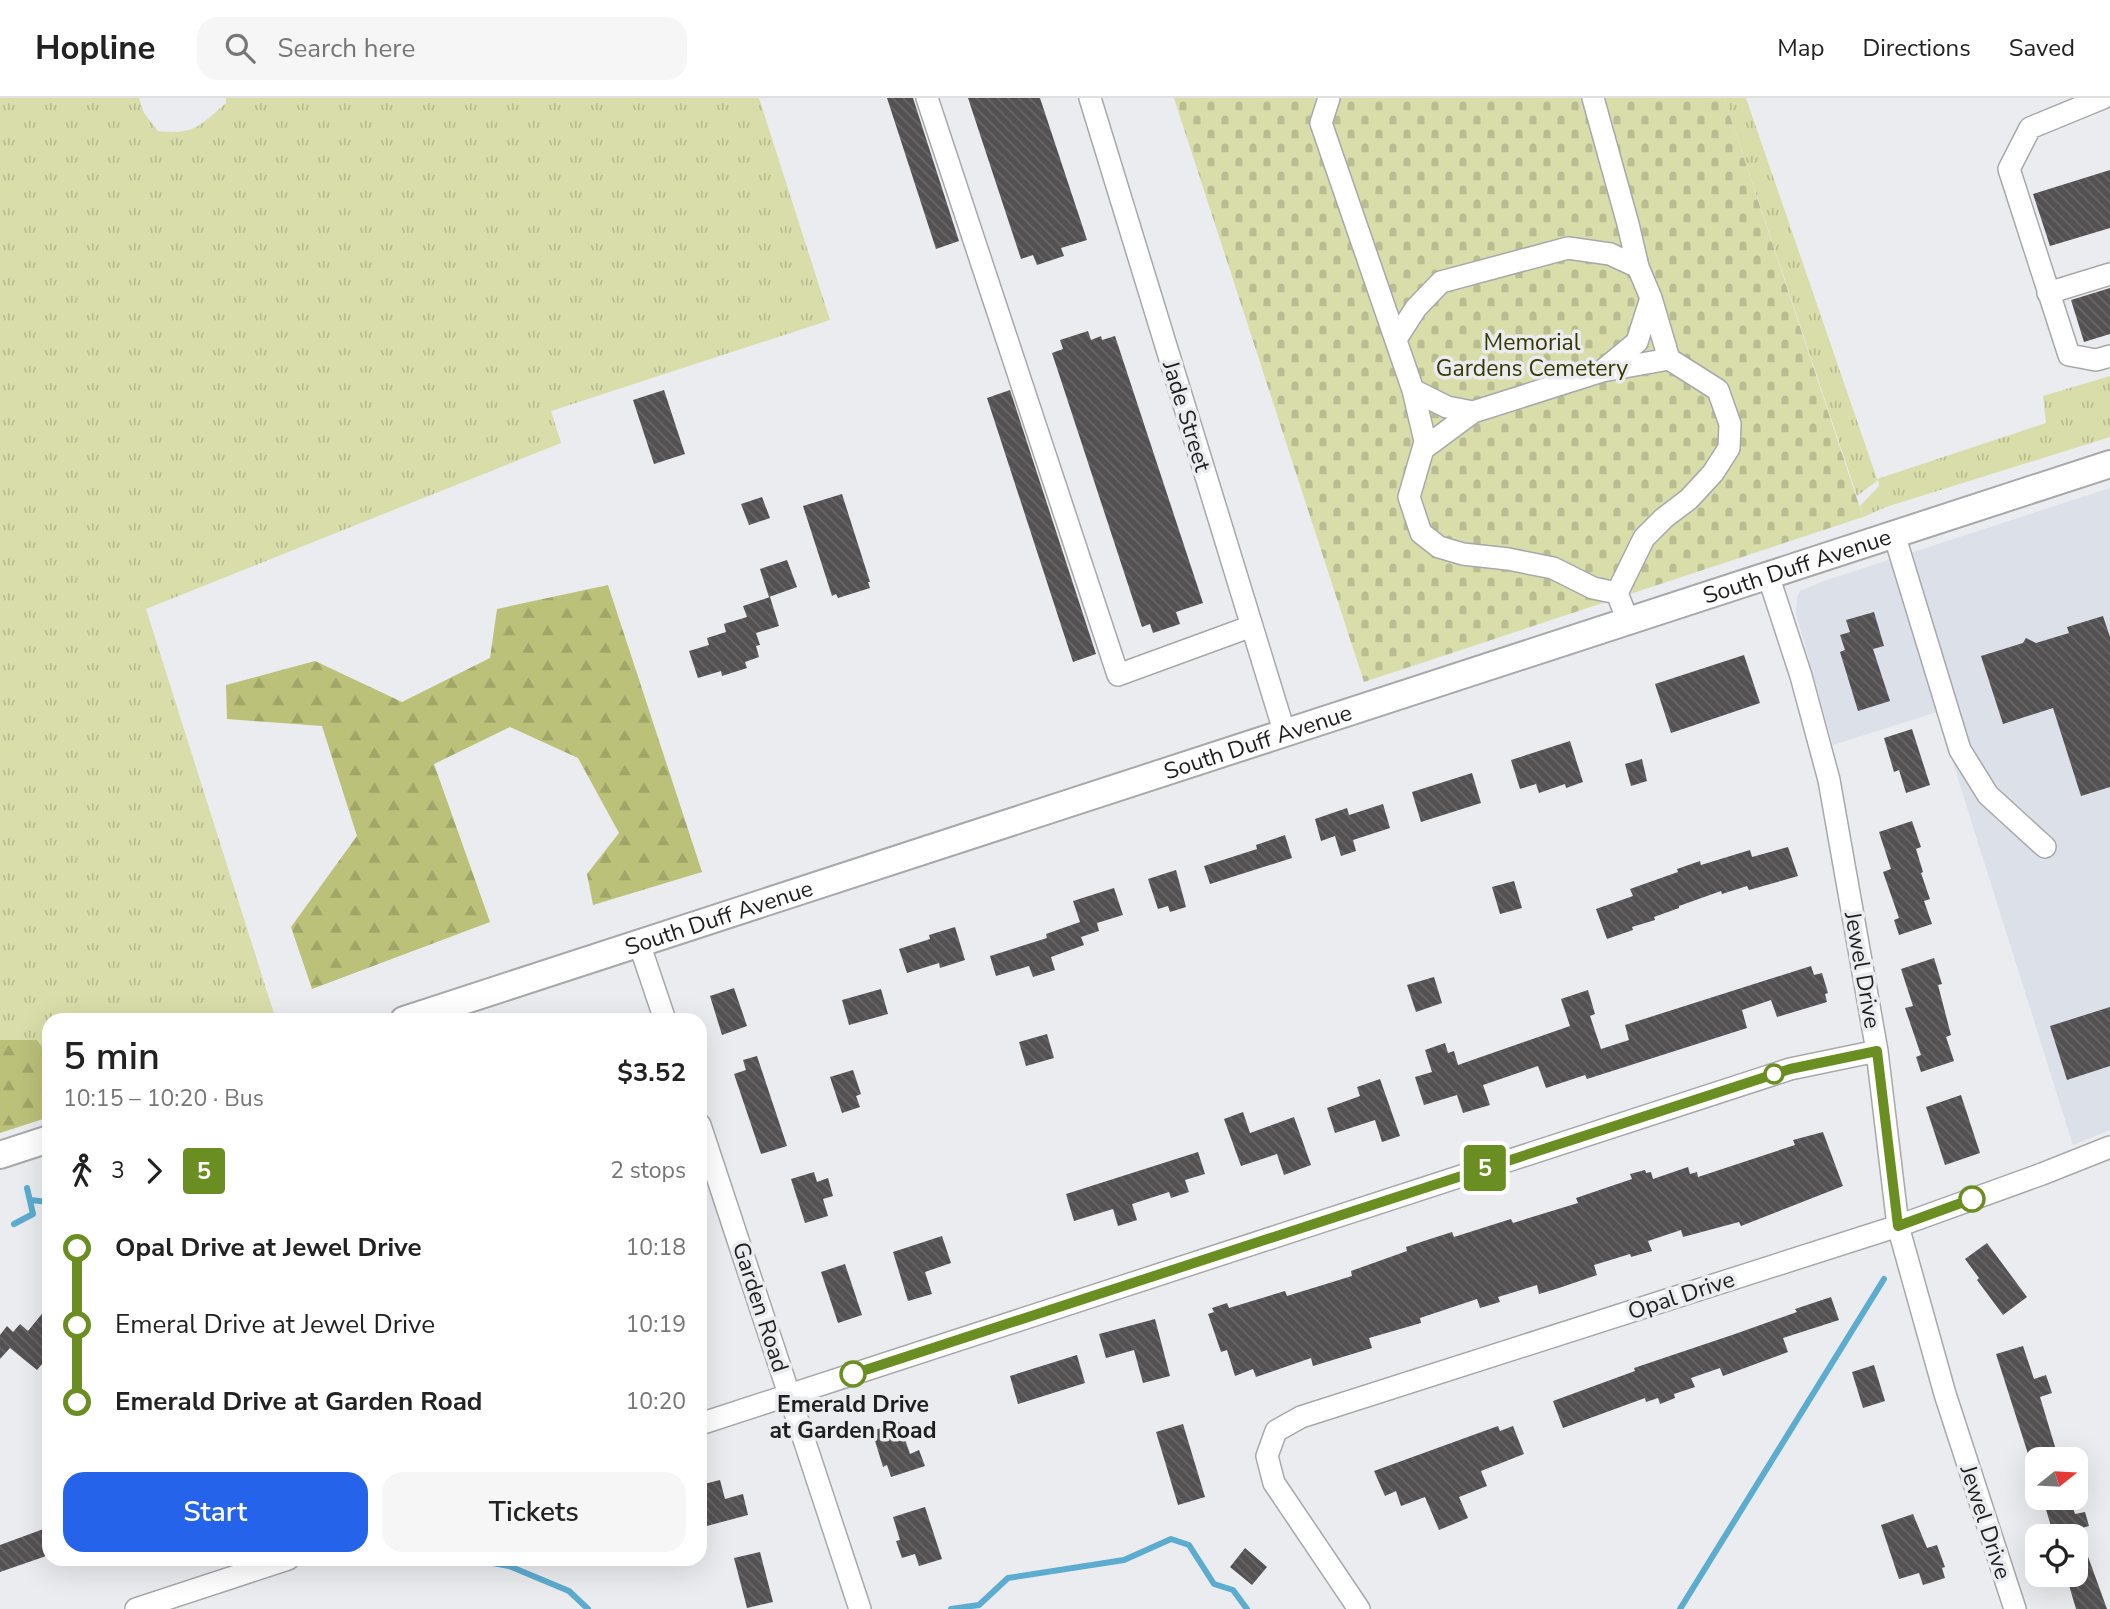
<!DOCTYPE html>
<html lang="en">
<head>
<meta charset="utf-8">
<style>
	:root { --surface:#fff; --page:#f6f6f6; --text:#222; --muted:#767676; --line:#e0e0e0; --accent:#2563eb }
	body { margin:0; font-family:"Nunito Sans",sans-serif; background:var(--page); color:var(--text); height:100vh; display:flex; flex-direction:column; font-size:26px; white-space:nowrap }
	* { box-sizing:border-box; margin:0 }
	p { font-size:23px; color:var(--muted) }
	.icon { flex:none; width:38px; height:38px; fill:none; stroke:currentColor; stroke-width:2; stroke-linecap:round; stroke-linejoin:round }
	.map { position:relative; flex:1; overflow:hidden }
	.panel { position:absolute; left:42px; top:915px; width:665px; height:553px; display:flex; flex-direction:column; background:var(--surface); border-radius:21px; box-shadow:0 7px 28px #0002 }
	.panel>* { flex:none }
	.badge { padding:0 14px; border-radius:5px; font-size:24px; line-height:46px }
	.needle { width:46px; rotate:72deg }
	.buttons { position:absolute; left:2025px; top:1349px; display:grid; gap:14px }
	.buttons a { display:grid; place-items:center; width:63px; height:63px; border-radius:14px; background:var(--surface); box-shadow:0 7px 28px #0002; font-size:35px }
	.map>.badge { position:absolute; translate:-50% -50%; box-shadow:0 0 0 4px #fff }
	.legs { display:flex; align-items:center; gap:10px; height:77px; padding:0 21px; font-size:23px }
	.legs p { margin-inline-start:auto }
	.overview { display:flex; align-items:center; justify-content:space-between; height:119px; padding:0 21px }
	h1 { font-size:38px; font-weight:600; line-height:52px }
	.action { display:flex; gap:14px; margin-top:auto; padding:14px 21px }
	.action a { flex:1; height:80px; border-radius:21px; background:var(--accent); color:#fff; font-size:28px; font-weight:600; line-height:80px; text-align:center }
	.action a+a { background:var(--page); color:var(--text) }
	ul { padding:0 21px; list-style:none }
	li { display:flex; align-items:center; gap:24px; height:77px; font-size:26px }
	li i { display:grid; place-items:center; width:10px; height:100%; margin:0 9px; background:currentColor }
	li i::after { content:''; width:18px; height:18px; margin:-9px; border:5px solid; border-radius:50%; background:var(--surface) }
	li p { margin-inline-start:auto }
	li:first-child i { background:linear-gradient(#0000 50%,currentColor 0) }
	li:last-child i { background:linear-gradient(currentColor 50%,#0000 0) }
	header { display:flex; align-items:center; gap:42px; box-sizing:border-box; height:98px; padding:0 35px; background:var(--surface); border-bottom:2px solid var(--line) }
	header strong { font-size:33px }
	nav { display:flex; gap:38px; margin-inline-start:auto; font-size:24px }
	.search { width:490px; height:63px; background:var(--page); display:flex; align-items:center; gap:18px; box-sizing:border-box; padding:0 24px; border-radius:21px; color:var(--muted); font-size:26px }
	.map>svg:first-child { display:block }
</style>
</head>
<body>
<header>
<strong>Hopline</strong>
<div class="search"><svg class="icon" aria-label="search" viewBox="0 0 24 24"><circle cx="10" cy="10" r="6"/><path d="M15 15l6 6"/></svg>Search here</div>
<nav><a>Map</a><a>Directions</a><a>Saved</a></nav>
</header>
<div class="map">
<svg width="2110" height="1511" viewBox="0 0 2110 1511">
	<defs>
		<pattern id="grass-tufts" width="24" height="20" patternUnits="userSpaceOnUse" patternTransform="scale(1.75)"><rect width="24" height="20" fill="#d8dda9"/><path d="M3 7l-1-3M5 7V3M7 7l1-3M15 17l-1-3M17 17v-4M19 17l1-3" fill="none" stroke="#b9bd91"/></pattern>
		<pattern id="forest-firs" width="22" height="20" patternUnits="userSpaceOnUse" patternTransform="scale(1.75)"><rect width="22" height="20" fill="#bbc179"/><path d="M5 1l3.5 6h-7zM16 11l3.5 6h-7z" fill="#a0a568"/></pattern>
		<pattern id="cemetery-stones" width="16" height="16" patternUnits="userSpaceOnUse" patternTransform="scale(1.75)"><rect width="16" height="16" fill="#d8dda9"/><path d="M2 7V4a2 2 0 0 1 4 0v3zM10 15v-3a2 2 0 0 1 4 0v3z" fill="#b9bd91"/></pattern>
		<pattern id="building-back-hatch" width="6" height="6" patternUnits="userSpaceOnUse" patternTransform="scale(1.75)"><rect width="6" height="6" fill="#535152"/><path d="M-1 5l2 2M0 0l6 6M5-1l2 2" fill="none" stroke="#686667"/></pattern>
	</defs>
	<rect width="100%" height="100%" fill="#ebecef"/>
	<path fill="#dbe0e9" d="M2110,390V1032L2073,1047L1937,614L1833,647L1796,516L1797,499L1800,493L1824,483Z"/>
	<path fill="url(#grass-tufts)" d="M0,0H139L144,15L158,33C194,37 200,28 226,5V0H759L830,222L551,313L561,345L146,511L276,922H49V958L37,942H0Z
		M1724,0H1746L1877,381L2046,325L2043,298L2110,278V339L1886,409L1863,419L1860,408L1879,388L1878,382L1857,398Z"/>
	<path fill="url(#forest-firs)" d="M608,487L702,774L593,807L587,776L619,735L578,660L510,629L434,666L490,824L312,891L291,829L357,738L322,628L227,621L226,587L315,563L402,604L490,560L497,511Z
		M0,942H37L49,958V1019L0,1035Z"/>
	<path fill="url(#cemetery-stones)" d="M1174,0H1724L1863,419L1364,584Z"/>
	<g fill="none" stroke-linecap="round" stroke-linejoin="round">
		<path stroke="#5cacd0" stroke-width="6" d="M30,1102L49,1104
			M14,1126L33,1116L27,1090
			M471,1461L509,1468L569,1493L588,1511
			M951,1511L979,1507L1008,1480L1124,1462L1171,1441L1189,1447L1214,1486L1233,1492L1247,1511
			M1680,1511L1884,1181"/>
	</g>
	<path fill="url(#building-back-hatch)" d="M887,0H913L959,143L936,151Z
		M968,0H1040L1087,142L1061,150L1064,158L1037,167L1033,157L1021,161Z
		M2110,72V130L2050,148L2033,96Z
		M2110,190V236L2084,244L2071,202Z
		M1088,233L1091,242L1101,238L1102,242L1115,238L1203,505L1176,514L1180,526L1153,535L1150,526L1142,529L1052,255L1063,251L1060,242Z
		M664,292L685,356L654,366L633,302Z
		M1010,292L1096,556L1073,564L987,300Z
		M842,396L870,484H868L870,490L838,500L836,496L832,498L803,408Z
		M762,399L770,420L749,427L741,406Z
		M787,462L797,489L769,499L760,471Z
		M770,499L779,528L756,535L760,547L756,548L759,559L745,564L747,570L722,578L721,573L698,580L689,553L709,547L707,540L726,534L724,526L747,519L743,508Z
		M1874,514L1884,548L1873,551L1890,603L1858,613L1840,554L1845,552L1840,537L1850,534L1846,522Z
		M2103,518L2110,539V689L2081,698L2053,610L2003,626L1981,558L2023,545L2026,540L2036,545L2069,535L2067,529Z
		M1744,557L1760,605L1671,635L1655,586Z
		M1912,631L1930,687L1906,695L1899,672L1894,674L1884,640Z
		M1570,643L1583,684L1566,690L1565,686L1539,695L1536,686L1520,691L1511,662Z
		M1642,661L1647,683L1631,688L1625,666Z
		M1472,675L1481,705L1421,724L1412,694Z
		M1383,706L1390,730L1353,742L1356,753L1341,758L1335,738L1321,743L1315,721L1347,710L1349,717Z
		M1912,723L1921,749L1916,751L1923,774L1921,775L1930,801L1924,803L1932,826L1899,837L1894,822L1899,820L1883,774L1891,771L1879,734Z
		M1285,737L1292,760L1210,786L1204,768L1257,751L1256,747Z
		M1788,749L1798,778L1749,792L1747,788L1722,796L1721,793L1679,808V810L1654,819L1655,822L1632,829L1633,832L1607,841L1596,811L1633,798L1630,791L1678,774L1677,771L1700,763L1701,767L1750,752L1752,759Z
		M1176,772L1186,809L1170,814L1168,808L1158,811L1148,781Z
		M1514,783L1522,810L1500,816L1492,789Z
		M1114,790L1123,817L1097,825L1099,833L1081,839L1084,847L1051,859L1055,872L1033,879L1029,868L996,878L990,858L1047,840L1046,836L1080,824L1073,803Z
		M955,829L965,862L940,870L939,865L907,875L899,851L930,841L929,837Z
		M1934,860L1942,886L1938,887L1951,937L1946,939L1954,963L1921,974L1916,959L1921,957L1905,910L1913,908L1901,871Z
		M1811,868L1814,877L1822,875L1828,895L1825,896L1827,904L1777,919L1771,902L1742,912L1747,930L1587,981L1585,977L1546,990L1538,968L1483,987L1490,1007L1463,1015L1457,997L1424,1007L1415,979L1432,974L1425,952L1445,945L1448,955L1454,953L1458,967L1570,928L1561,901L1588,892L1595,916L1590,918L1601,951L1629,942L1625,927Z
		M1434,879L1442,905L1416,914L1407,887Z
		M734,890L747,928L722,937L710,898Z
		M881,891L888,916L849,927L842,902Z
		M2110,909V968L2067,982L2050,928Z
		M1047,936L1054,960L1026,968L1019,944Z
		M757,958L787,1048L761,1056L734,976L746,972L743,962Z
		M853,972L861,996L856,998L860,1009L842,1015L830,979Z
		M1380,981L1400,1038L1382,1044L1375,1022L1335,1035L1327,1010L1360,998L1357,989Z
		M1961,997L1980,1055L1945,1067L1926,1009Z
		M1243,1014L1250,1035L1294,1019L1311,1067L1284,1077L1277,1056L1241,1068L1224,1021Z
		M1823,1034L1843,1088L1741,1128L1739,1124L1683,1139L1681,1132L1648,1143L1652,1153L1631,1159L1630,1156L1594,1167L1597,1177L1559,1190L1539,1196L1537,1187L1498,1199L1500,1204L1480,1210L1477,1201L1420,1220L1421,1225L1369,1240L1372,1250L1313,1268L1311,1260L1256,1279L1253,1271L1235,1278L1227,1252L1221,1254L1208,1216L1214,1214L1212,1210L1227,1205L1229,1210L1285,1193L1287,1198L1352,1178L1351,1173L1407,1153L1406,1149L1424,1143L1452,1134L1454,1139L1511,1121L1513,1125L1578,1105L1576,1100L1632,1081L1630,1076L1645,1072L1646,1075L1651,1074L1653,1081L1688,1069L1690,1076L1697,1074L1698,1079L1795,1047L1793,1042Z
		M1198,1054L1205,1076L1185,1082L1189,1094L1171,1100L1169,1094L1132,1106L1137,1122L1118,1128L1113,1111L1074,1123L1066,1096Z
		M814,1074L817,1084L828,1080L833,1098L823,1101L828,1118L805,1125L791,1081Z
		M942,1138L951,1165L925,1174L932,1196L908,1203L893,1154Z
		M1987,1145L2027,1199L2003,1217L1977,1182L1979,1180L1965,1161Z
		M845,1166L862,1217L838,1225L821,1174Z
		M1831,1199L1839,1222L1783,1240L1788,1254L1723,1278L1720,1270L1691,1280L1695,1289L1674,1296L1675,1300L1660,1306L1658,1300L1646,1304L1645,1300L1563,1330L1553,1303L1635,1273L1634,1270L1735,1236L1797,1214L1795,1211Z
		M49,1207V1258L37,1272L10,1250L0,1261V1237L7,1228L13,1234L20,1226L28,1233Z
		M1155,1221L1170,1278L1143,1285L1134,1252L1106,1260L1099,1236Z
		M2023,1248L2034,1281L2046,1277L2052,1295L2040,1299L2059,1362H2030L1996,1256Z
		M1077,1257L1085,1285L1018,1306L1010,1278Z
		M1874,1267L1885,1303L1863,1310L1852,1274Z
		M899,1324L910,1356L919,1352L925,1368L891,1379L887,1367L883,1369L872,1333Z
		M1183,1326L1205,1399L1178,1407L1156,1334Z
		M1498,1328L1500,1333L1513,1328L1524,1356L1481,1373L1487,1388L1459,1399L1468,1420L1439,1432L1425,1399L1401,1408L1396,1393L1385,1398L1374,1373Z
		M720,1382L725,1401L743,1396L748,1417L703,1429L700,1418V1387Z
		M2060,1400H2070L2075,1416L2085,1414L2089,1428L2078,1431L2107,1511H2076L2066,1477H2076V1438H2054L2044,1405Z
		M925,1409L942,1461L919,1468L915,1456L902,1460L896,1443L900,1442L893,1419Z
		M1913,1416L1927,1450L1937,1447L1945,1469L1942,1470L1945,1480L1923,1487L1919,1475L1899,1481L1881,1427Z
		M49,1429V1457L0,1474V1447Z
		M1245,1450L1267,1469L1252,1487L1230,1469Z
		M760,1454L773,1504L747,1510L734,1460Z"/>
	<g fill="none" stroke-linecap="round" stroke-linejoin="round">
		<defs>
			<path id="minor" d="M927,0L1118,577L1252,528
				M1090,0L1285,636
				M1329,0L1321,25L1413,292L1447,309L1473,314L1602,273L1637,244L1651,200L1638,169L1628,126L1593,0
				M2103,0L2030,30L2009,71L2069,257L2096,262L2110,258
				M2048,195L2110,176
				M1396,241L1416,210L1441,184L1568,150L1610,156L1638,169
				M1602,273L1669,261
				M1413,292L1425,343L1423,351
				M1473,314L1423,351L1409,399L1421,435L1439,449L1463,456L1508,461L1553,470L1593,490L1617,495L1628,523
				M1894,436L1960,652L1988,697L2045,749
				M1768,477L1801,578L1829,682L1877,953L1898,1128L1945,1296L2015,1511
				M1617,495L1644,440L1664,420L1689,401L1713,375L1729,350L1730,326L1718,292L1669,261L1651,200
				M639,845L665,922
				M700,1027L860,1511
				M700,1326L1790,971L1877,953
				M136,1511L288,1461
				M1359,1511L1274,1385L1267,1358L1276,1333L1301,1319L1898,1128L2042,1076L2110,1049"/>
			<g id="major">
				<path id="s1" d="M404,922L2110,366"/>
				<path d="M0,1057L49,1041"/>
			</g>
		</defs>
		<use href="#minor" stroke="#a7a8aa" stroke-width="24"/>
		<use href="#major" stroke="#a7a8aa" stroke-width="30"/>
		<use href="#minor" stroke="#fff" stroke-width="21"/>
		<use href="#major" stroke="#fff" stroke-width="26"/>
	</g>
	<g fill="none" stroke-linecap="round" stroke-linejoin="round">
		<defs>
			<path id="line-1" d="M853,1276L1790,971L1877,953L1898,1128L1972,1101"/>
		</defs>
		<use href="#line-1" stroke="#fff" stroke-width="16"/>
		<use href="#line-1" stroke="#6b8e23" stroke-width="10"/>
	</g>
	<g fill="#fff" stroke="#6b8e23" stroke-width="3.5">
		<circle cx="1774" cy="976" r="9"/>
		<circle cx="1972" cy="1101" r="12"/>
		<circle cx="853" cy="1276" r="12"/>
	</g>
	<g text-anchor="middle" stroke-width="7" stroke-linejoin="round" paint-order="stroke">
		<g font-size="23" fill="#373900" stroke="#ebecef">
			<text x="1532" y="252">Memorial<tspan x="1532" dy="26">Gardens Cemetery</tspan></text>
		</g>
		<g font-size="23" fill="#1f1f20" stroke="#ebecef">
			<text transform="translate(1187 318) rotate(73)" y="8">Jade Street</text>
			<text dy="8" stroke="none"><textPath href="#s1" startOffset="1465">South Duff Avenue</textPath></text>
			<text dy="8" stroke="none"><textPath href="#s1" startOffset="898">South Duff Avenue</textPath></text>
			<text dy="8" stroke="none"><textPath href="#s1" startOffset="331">South Duff Avenue</textPath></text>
			<text transform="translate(1863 872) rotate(80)" y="8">Jewel Drive</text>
			<text transform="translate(1681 1197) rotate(-18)" y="8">Opal Drive</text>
			<text transform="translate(761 1209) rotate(72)" y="8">Garden Road</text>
			<text transform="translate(1986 1424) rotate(72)" y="8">Jewel Drive</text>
		</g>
		<g font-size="23" font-weight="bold" fill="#1f1f20" stroke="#ebecef">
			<text x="853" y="1314">Emerald Drive<tspan x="853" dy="26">at Garden Road</tspan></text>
		</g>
	</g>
</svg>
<div class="buttons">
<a><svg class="needle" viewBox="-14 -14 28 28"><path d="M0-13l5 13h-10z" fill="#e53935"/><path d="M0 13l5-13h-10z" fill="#767676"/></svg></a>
<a><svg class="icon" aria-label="locate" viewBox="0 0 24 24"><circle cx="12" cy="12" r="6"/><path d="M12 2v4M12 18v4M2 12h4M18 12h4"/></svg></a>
</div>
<b class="badge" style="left:1485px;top:1070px;background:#6b8e23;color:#fff">5</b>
<section class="panel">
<div class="overview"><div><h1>5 min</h1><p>10:15 – 10:20 · Bus</p></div><b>$3.52</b></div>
<div class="legs"><svg class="icon" aria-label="walk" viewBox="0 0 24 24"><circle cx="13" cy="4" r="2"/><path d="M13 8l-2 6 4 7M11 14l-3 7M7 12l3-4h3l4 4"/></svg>3<svg class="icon" aria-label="forward" viewBox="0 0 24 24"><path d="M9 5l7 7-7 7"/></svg><b class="badge" style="background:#6b8e23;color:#fff">5</b><p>2 stops</p></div>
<ul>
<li><i style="color:#6b8e23"></i><b>Opal Drive at Jewel Drive</b><p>10:18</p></li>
<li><i style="color:#6b8e23"></i><span>Emeral Drive at Jewel Drive</span><p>10:19</p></li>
<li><i style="color:#6b8e23"></i><b>Emerald Drive at Garden Road</b><p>10:20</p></li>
</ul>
<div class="action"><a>Start</a><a>Tickets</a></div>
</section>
</div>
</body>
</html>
